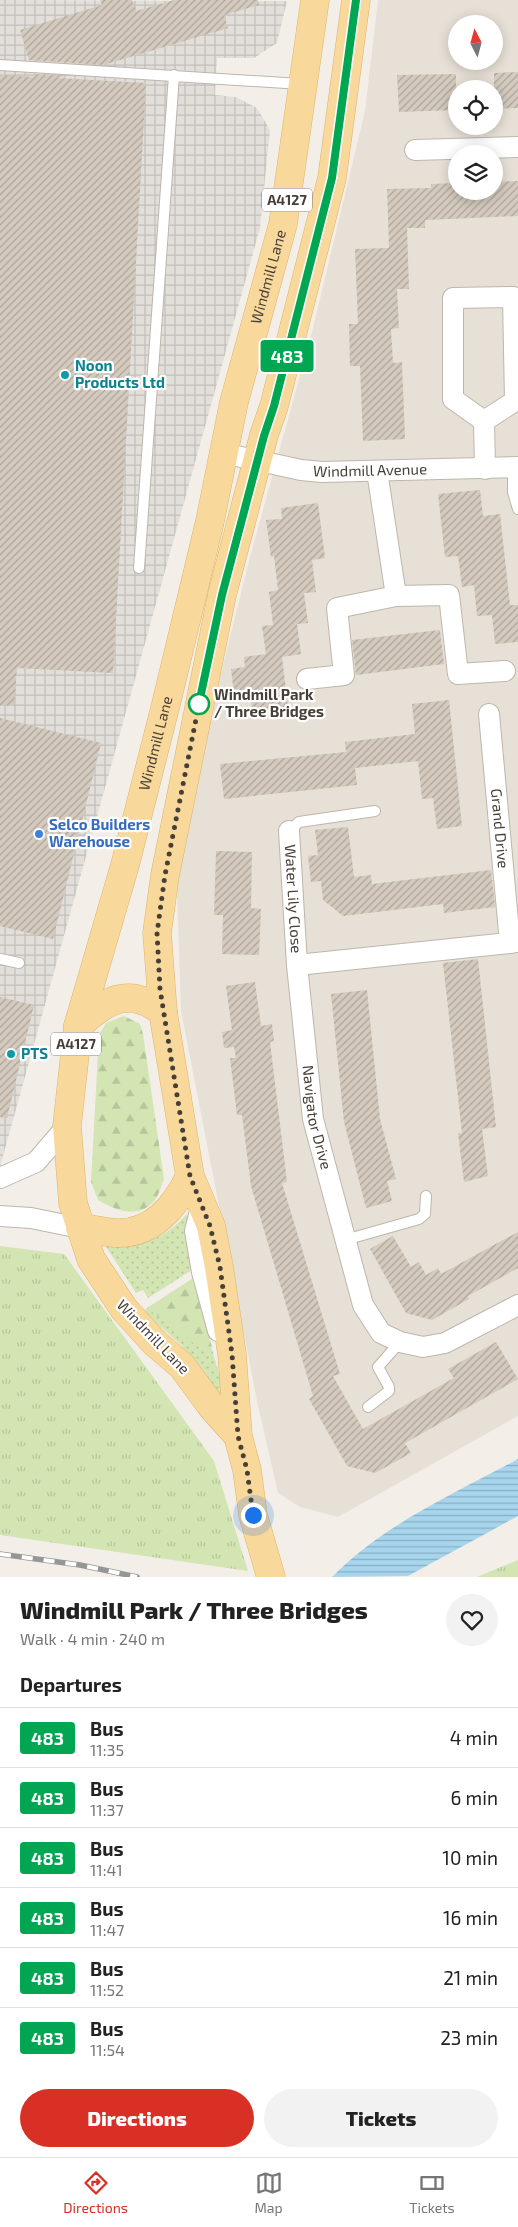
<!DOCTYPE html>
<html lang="en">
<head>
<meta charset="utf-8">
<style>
	:root { --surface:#fff; --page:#f2f2f2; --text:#222; --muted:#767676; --line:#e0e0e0; --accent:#d93025 }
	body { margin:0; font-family:"Exo 2",sans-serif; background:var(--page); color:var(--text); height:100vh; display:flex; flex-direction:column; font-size:19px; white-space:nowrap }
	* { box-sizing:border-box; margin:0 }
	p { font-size:16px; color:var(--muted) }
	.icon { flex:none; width:28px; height:28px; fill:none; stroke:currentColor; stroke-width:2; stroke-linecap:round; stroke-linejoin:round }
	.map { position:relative; height:1577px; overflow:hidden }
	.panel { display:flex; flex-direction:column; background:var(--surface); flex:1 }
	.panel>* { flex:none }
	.badge { padding:0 10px; border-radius:4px; font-size:18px; line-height:32px }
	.needle { width:32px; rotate:354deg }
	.buttons { position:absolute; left:448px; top:15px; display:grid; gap:10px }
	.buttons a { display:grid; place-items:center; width:55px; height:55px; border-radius:50%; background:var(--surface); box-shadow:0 2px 12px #0003; font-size:25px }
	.you { position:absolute; width:25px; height:25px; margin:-12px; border:4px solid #fff; border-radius:50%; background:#1a73e8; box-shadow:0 0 0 8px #1a73e833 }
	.map>.badge { position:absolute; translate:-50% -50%; box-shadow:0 0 0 2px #fff }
	h2 { padding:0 20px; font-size:19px; line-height:45px }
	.round { display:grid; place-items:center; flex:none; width:52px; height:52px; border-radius:26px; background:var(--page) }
	.overview { display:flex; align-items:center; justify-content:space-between; height:85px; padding:0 20px }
	h1 { font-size:24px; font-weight:800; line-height:38px }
	.cta { display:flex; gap:10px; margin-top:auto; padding:10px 20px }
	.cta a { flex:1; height:58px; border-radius:30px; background:var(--accent); color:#fff; font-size:20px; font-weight:800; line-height:58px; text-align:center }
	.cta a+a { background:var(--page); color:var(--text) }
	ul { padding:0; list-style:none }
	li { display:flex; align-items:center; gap:15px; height:60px; padding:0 20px; border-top:1px solid var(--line) }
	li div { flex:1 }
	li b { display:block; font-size:19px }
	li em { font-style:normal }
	li .badge { min-width:55px; font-weight:700; text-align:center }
	.tab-bar { display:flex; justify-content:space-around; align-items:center; height:70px; border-top:1px solid var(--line); background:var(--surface); font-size:14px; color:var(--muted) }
	.tab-bar a { display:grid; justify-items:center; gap:2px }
	.tab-bar .selected { color:var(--accent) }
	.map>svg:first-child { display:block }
</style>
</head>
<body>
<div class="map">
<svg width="518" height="1577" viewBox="0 0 518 1577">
	<defs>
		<pattern id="industrial-grid" width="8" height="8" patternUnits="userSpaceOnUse" patternTransform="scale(1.25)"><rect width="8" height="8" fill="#e2ded9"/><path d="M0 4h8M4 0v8" fill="none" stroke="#c3c0bb"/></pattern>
		<pattern id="grass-dots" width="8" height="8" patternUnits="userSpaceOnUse" patternTransform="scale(1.25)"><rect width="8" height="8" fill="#d2e5b3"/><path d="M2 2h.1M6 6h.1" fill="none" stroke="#b6c69b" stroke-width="1.8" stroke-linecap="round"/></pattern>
		<pattern id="forest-firs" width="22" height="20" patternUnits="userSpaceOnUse" patternTransform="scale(1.25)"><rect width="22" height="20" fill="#d2e5b3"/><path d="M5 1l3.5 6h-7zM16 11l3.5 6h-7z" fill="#b6c69b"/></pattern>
		<pattern id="park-tufts" width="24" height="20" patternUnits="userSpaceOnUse" patternTransform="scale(1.25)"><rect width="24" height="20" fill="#d2e5b3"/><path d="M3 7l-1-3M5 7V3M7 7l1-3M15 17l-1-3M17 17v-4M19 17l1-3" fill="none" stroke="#b6c69b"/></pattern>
		<pattern id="water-rules" width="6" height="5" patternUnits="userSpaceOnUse" patternTransform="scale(1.25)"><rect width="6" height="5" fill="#a7d5ed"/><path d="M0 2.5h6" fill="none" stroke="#8aaec1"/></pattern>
		<pattern id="building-hatch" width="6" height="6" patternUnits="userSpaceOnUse" patternTransform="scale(1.25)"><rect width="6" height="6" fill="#d4cabe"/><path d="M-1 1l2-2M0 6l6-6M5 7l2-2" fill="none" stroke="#aea59b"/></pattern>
	</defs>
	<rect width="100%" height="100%" fill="#f3efe8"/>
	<path fill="#e7e0d6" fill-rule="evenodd" d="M378,0H518V1416L338,1517L300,1507L278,1493L258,1406L181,1011L177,889L183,825L250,557L312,332L365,111ZM456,24H494V61H456ZM456,89H494V126H456ZM456,154H494V191H456Z"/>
	<path fill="url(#industrial-grid)" d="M0,0L287,1L277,43L254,58H217L215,95L236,97L257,108L270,130L260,228L0,1167Z"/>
	<path fill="url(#grass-dots)" d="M187,1214L195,1268L148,1298L143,1290L136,1293L105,1245C143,1246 160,1242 187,1214Z
		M192,1279L225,1395L222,1400L201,1367L182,1346L143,1311Z"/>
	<path fill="url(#forest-firs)" d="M124,1016L140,1024L143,1034L164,1179C161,1185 159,1196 154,1201C138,1220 115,1210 98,1200L91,1182L99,1035L106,1023Z
		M192,1279L212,1347L204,1351L147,1308Z"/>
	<path fill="url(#park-tufts)" d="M0,1246L64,1254L214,1461L248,1571L0,1535Z
		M518,1560V1577H477Z"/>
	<path fill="url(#water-rules)" d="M518,1459V1516L408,1576L332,1577C384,1524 454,1494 518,1459Z"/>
	<path fill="url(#building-hatch)" d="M100,0H132L136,11L174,0H258L259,5L224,15L228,28L103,65L29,60L20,30L102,5Z
		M518,72V108L494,109V73Z
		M33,74L65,76L57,78L146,83L113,673L17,668L14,706L0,705V75L34,77Z
		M456,74V110L399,112L397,75Z
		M518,181V216L425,220V228H407L409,289H397L399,328L391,329L393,363L402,362L405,439L363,441L360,366H350L349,324H358L355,249L389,248L387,189L431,188V184L456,183V191H494V182Z
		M480,490L483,516L500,514L510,605H518V642L495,644L492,615L477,616L474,585L462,587L458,556L445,557L438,494Z
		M318,503L325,558L312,560L316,592L304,593L308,623L297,624L301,654L282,657L288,707L252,712L251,700L235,702L231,669L245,667L244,657L266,654L262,626L273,625L269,592L278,590L274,556L271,557L266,520L282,519L281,508Z
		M440,630L444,664L356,675L352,640Z
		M449,700L462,826L437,829L433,798L422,799L418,761L355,768L357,785L224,799L220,764L346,752L345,742L415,734L412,704Z
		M0,718L101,743L53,939L0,926Z
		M348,827L354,877L371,875L372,884L491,870L495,907L444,913L443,904L343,916L323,900L321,881L311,882L308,856L318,855L315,830Z
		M216,851L252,852L251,908L261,909L259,955L222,954L223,915H214Z
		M478,959L496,1127L482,1129L488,1176L464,1182L458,1133H462L443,963Z
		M255,982L261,1026L272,1024L274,1041L270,1042L287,1182L282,1183L340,1374L333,1376L363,1429L454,1378L448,1369L496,1342L518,1379L405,1443L411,1453L375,1473L347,1466L309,1399L313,1396L251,1186L242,1115H237L230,1058H236L234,1047L224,1048L222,1032L232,1030L226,986Z
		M367,990L380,1119L396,1179L387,1181L392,1201L366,1208L344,1122L331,994Z
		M0,997L34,1005L7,1118L0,1117Z
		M518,1232V1268L468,1296L469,1299L432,1320L406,1313L370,1249L393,1236L411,1267L419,1262L426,1275L438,1268L441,1274Z"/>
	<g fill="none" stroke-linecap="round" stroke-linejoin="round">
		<defs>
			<path id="lane" d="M0,65L301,84
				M513,467V492L518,509
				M139,568L174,75
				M289,831L299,822L375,811
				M0,959L19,963
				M345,1240L419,1219L425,1214L426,1196
				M368,1407L389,1391V1387L378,1367L400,1342"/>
			<g id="street">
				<path d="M415,150L518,147"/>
				<path d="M484,421L515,401L513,297L453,298V399L484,421L485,469"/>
				<path id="s1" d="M223,453L301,470L322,472L518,467"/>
				<path d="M377,471L396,596L449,595L458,674L505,671"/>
				<path d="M307,679L344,675L337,608L396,596"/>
				<path id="s2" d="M489,714L510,943"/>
				<path id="s3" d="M289,831L297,965"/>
				<path id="s4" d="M518,942L297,965L313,1119L363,1305L381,1333L400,1342L423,1347L445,1343L518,1305"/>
				<path d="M0,1178L36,1162L67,1126"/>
				<path d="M202,1203L195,1231L202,1272L218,1331"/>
				<path d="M0,1216L31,1218L80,1228"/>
			</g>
			<g id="primary">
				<path d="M78,1026C107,999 129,986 163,1012"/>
				<path d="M80,1228C92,1229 104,1232 115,1233C152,1235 176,1206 190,1176"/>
				<path id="s5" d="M238,1436L212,1407L182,1366L155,1343L124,1309L91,1259L73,1203L67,1126L78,1026L125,865L166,704L210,521L234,402L283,224L315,0"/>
				<path d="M271,1577L253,1515L247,1470L238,1436L232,1354L219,1267L211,1226L190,1176L163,1012L157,933L165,875L222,595L264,435L274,406L332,178L356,0"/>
			</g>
		</defs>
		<use href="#lane" stroke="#beb6ab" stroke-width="12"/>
		<use href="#street" stroke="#beb6ab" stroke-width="22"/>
		<use href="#primary" stroke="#ddb46b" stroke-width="29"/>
		<use href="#lane" stroke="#fff" stroke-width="10"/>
		<use href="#street" stroke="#fff" stroke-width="20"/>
		<use href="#primary" stroke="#f9d89b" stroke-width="28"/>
		<defs>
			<path id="rail" d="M0,1554L80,1565L137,1577"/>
		</defs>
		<use href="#rail" stroke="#969696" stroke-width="5.5"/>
		<use href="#rail" stroke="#fff" stroke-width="4" stroke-dasharray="11" stroke-linecap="butt"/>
	</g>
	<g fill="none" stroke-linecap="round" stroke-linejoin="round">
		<defs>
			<path id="line" d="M198,708L222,595L264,436L274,406L332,178L356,0"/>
		</defs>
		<use href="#line" stroke="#fff" stroke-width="11"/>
		<use href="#line" stroke="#00a651" stroke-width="8"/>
		<path stroke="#463f37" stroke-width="5" stroke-dasharray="0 9" d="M199,704L165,875L157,933L160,989L190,1176L210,1226L220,1267L232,1354L238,1436L247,1470L253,1515"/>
	</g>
	<g fill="#0f9aa8" stroke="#fff" stroke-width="2">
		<circle cx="65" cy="375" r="5"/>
		<circle cx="11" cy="1054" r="5"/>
	</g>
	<circle fill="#fff" stroke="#00a651" stroke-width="2.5" cx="199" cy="704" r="10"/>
	<circle fill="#3f7fe0" stroke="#fff" stroke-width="2" cx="39" cy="834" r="5"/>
	<g text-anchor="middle" stroke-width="4.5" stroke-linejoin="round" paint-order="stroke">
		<g fill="#fff" stroke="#7e7973" stroke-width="1">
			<rect x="262" y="188.5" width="50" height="23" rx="4"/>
			<rect x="51" y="1032.5" width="50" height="23" rx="4"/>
		</g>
		<g font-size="14" font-weight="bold" fill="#463f37">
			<text x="287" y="205">A4127</text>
			<text x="76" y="1049">A4127</text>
		</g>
		<g font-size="15" fill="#463f37" stroke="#fff">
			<text dy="5" stroke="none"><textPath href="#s5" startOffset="1241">Windmill Lane</textPath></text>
			<text dy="5" stroke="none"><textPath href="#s1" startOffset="149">Windmill Avenue</textPath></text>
			<text dy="5" stroke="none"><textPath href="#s5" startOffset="761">Windmill Lane</textPath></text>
			<text dy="5" stroke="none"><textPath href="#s2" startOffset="115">Grand Drive</textPath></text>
			<text dy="5" stroke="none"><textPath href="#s3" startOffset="68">Water Lily Close</textPath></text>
			<text dy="5" stroke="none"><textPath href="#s4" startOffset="376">Navigator Drive</textPath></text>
			<text transform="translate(153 1337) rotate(46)" y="5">Windmill Lane</text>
		</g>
		<g font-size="15" font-weight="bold" fill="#0d838f" stroke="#fff" text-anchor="start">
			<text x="75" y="371">Noon<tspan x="75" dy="17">Products Ltd</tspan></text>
			<text x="21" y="1059">PTS</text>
		</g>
		<g font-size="15" font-weight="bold" fill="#463f37" stroke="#fff" text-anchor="start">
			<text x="214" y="700">Windmill Park<tspan x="214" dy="17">/ Three Bridges</tspan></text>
		</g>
		<g font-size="15" font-weight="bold" fill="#366cbe" stroke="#fff" text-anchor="start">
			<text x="49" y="830">Selco Builders<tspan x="49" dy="17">Warehouse</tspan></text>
		</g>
	</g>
</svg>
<div class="buttons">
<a><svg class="needle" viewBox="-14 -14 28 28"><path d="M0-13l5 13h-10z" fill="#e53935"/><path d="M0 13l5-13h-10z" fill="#767676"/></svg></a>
<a><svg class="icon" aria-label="locate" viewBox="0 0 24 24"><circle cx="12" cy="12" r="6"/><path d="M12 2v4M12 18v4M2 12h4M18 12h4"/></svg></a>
<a><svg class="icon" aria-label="layers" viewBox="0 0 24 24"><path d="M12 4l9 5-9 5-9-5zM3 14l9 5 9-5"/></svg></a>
</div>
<div class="you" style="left:253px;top:1515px"></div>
<b class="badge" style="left:287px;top:356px;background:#00a651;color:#fff">483</b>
</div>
<section class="panel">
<div class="overview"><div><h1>Windmill Park / Three Bridges</h1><p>Walk · 4 min · 240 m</p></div><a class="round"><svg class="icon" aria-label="heart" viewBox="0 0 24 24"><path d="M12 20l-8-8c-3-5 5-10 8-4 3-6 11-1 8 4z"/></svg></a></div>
<h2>Departures</h2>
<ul>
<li><span class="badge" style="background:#00a651;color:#fff">483</span><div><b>Bus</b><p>11:35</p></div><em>4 min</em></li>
<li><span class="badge" style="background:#00a651;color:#fff">483</span><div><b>Bus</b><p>11:37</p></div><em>6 min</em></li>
<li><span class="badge" style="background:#00a651;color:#fff">483</span><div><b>Bus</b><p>11:41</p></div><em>10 min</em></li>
<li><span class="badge" style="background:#00a651;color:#fff">483</span><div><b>Bus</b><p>11:47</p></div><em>16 min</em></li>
<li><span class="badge" style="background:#00a651;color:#fff">483</span><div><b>Bus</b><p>11:52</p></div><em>21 min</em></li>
<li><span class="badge" style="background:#00a651;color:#fff">483</span><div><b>Bus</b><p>11:54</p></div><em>23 min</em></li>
</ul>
<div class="cta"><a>Directions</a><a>Tickets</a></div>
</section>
<nav class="tab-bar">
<a class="selected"><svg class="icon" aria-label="directions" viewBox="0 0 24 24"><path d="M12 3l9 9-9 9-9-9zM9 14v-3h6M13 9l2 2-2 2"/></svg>Directions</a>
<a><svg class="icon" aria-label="map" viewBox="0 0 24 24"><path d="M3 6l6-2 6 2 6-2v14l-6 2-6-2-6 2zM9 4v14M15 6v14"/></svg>Map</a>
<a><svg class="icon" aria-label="tickets" viewBox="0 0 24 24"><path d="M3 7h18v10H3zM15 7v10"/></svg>Tickets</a>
</nav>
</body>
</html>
